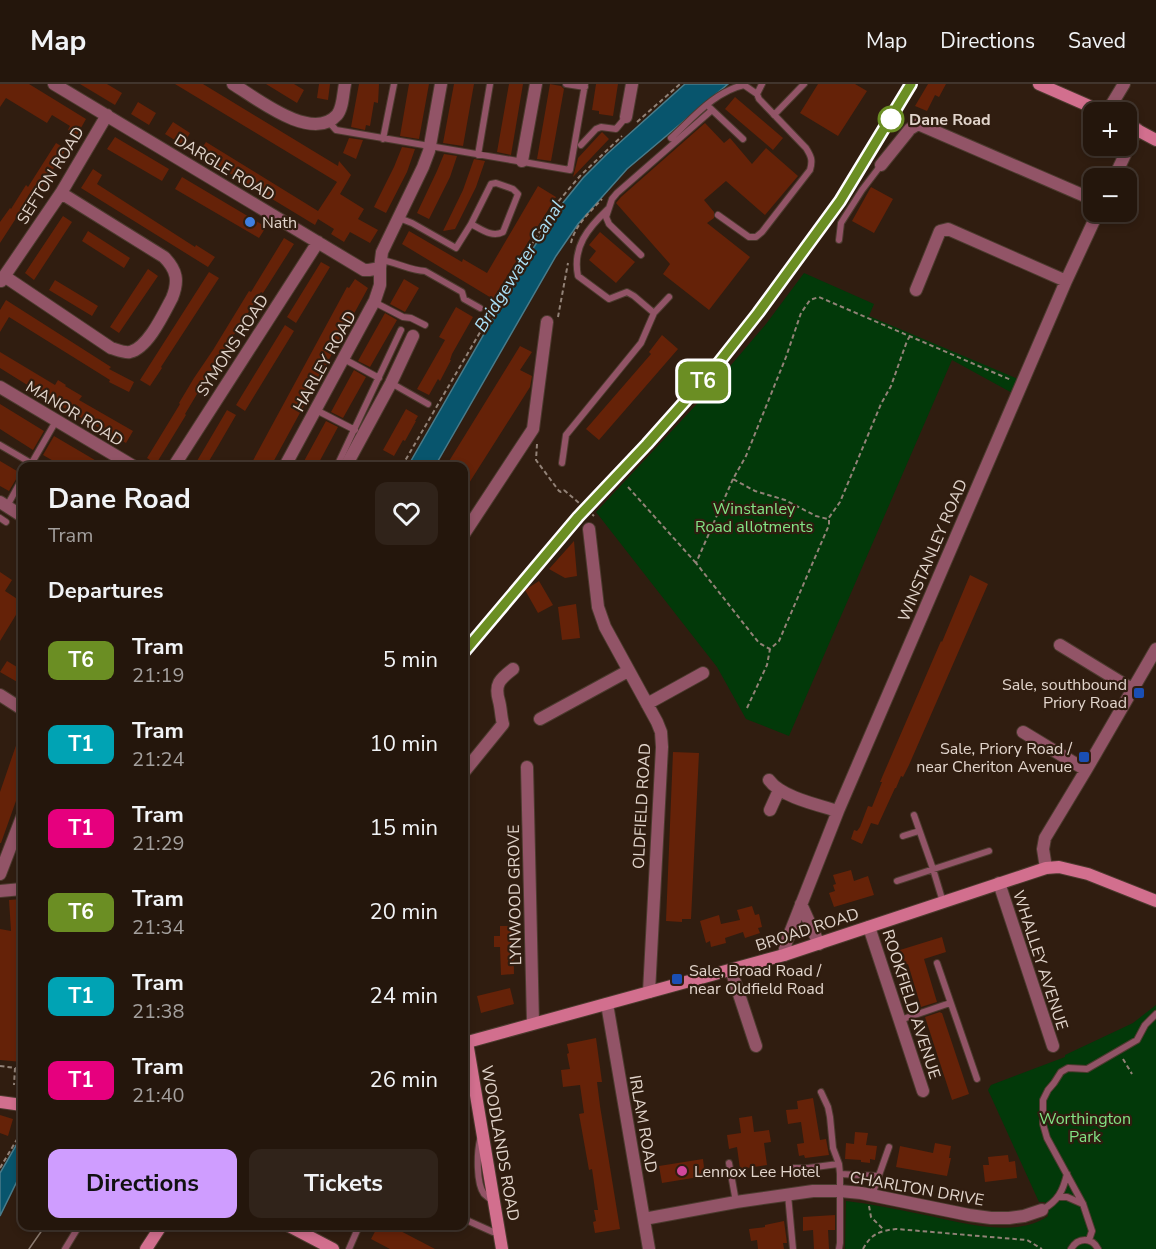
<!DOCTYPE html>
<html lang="en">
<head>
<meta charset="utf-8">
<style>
	:root { --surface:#24160c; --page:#30231a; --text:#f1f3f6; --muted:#a39f9d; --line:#41352d; --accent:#cf9dff }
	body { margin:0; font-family:"Nunito Sans",sans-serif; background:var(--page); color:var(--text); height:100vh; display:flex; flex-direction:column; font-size:22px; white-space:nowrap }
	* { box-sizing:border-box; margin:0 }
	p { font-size:20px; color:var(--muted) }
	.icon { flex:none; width:33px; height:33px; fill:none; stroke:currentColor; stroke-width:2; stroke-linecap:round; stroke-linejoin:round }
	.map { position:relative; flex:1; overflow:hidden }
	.sheet { position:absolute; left:18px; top:378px; width:450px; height:768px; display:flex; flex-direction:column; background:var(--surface); border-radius:12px; box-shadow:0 3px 9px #0003,0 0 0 2px var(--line) }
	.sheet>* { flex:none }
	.badge { padding:0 12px; border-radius:9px; font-size:21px; line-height:39px }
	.controls { position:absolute; left:1083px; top:18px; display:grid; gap:12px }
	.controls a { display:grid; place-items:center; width:54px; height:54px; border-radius:12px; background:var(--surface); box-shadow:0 3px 9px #0003,0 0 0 2px var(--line); font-size:30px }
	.map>.badge { position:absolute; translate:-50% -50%; box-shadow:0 0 0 3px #fff }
	h2 { padding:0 30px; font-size:22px; line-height:54px }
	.round { display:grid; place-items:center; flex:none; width:63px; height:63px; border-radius:12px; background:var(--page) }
	.headline { display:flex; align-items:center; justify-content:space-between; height:102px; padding:0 30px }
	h1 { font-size:28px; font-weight:700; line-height:45px }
	.button { display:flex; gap:12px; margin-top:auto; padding:12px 30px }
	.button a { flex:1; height:69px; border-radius:12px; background:var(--accent); color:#111; font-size:24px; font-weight:700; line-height:69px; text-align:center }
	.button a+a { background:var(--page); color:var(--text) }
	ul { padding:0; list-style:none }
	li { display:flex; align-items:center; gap:18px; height:84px; padding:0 30px }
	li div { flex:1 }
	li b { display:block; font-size:22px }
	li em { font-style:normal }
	li .badge { min-width:66px; font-weight:700; text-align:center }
	header { display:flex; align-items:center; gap:36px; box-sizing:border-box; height:84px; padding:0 30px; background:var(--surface); border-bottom:2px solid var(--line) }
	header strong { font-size:28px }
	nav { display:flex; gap:33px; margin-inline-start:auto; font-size:21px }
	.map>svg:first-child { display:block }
</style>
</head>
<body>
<header>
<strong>Map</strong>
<nav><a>Map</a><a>Directions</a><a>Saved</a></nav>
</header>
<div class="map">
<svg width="1156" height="1165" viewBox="0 0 1156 1165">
	<rect width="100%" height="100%" fill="#301d10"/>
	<path fill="#023909" d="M804,189L874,220L869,232L1018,295L1014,310L952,276L789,652L746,635L717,583L596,428L709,307L766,240Z
		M1156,921V1165H845L846,1117C871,1120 895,1125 920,1130C956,1137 1015,1156 1048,1132V1126L1045,1118H1039L988,1006L991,1001L1065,973V971L1133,939Z"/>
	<path fill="#08556d" stroke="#497b8a" stroke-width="1.5" d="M685,0H728L627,85L578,140L556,172L435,382H408L534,163L558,125L583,94L607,70Z
		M22,1051V1087L0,1132V1089Z"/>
	<path fill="#652208" d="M0,0H29L86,35L77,51L68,46L70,42L52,31L47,39L6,14L0,23Z
		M80,0H107L122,9L115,21Z
		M175,0H203L338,82L339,77L351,91L340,110L364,125L358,135L378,146L370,159L350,148L344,158L331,150L334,145L318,135L315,141L198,70L206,58L318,127L337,98Z
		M266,0H294L304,6L297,19Z
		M319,0H330L328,16L317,14Z
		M359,0H379L378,19L374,18L370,42L366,41L365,46L351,43Z
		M409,0H429L419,55L400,52Z
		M454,0H474L463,62L443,59Z
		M509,0H523L511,71L497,68Z
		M550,0L561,2L564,5L551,77L537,75Z
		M596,0H618L613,32L599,30V27L592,26Z
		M818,0H855L867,7L838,52L800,29Z
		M928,0H946L939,13L935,11L927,27L915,22Z
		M735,13L783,54L773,66L725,25Z
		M138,18L156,29L149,41L131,30Z
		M173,38L190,49L183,61L165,50Z
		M705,39L724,59L730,54L752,80L766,64L798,92L765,131L726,97L704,116L714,128V134L707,139L750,173L709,226L663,190L670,180L616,119L621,113Z
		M602,48L609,55L573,93L578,74Z
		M115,53L169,85L162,97L107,65Z
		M349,54L363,56L356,75L343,69Z
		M56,59L66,65L41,104L39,102L24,126L22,125L0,159V138L10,124L11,125L26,101L28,103Z
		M402,63L415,65L407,88L386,129L374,123L394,83Z
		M444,70L457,72L450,93L429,135L417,129L437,87Z
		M474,75L485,77L476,103L455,145L443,147L463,106Z
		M93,85L102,91L97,100L195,163L196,161L215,173L208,183L81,104Z
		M182,93L266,143L259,154L175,105Z
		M538,102L556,113L493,215L402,160L409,147L462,178L463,175L487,189Z
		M871,103L893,115L874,149L852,137Z
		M63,132L72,138L34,196L25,189Z
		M88,147L130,174L124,184L82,157Z
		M600,148L635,178L616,199L589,176L596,167L589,161Z
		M284,154L294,160L263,209L261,208L206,295L185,330L186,331L156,380L147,374L180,320L179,319L194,294L213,266L249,207L251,208Z
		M321,178L330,183L296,239L287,233Z
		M148,185L158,192L119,249L110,243Z
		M209,188L219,194L161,283L162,284L150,302L140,296Z
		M355,195L368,204L271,382H250L347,203L349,204Z
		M404,195L419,204L405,228L390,220Z
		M55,196L98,222L92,232L49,206Z
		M6,216L111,283L109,285L134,298L129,308L109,298L110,296L9,233L0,248V226Z
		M456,223L473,233L452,270L450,276H451L440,297L438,295L429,311L417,305L445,256L439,253Z
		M385,229L397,236L370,283L358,277Z
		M285,241L294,247L245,327L236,321Z
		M662,251L678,265L599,356L586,345L651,270L649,268Z
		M520,262L532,268L520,286L532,292L530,303L464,407V382H446Z
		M0,268L55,301L58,296L66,301L65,302L82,312L79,316L133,347L126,359L69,327L0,284Z
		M354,286L366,293L343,334L331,328Z
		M0,320L44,347L33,366L0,345Z
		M406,325L418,332L415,337H416L405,357L403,356L394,372L383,366Z
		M227,326L236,331L218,362L206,382H194Z
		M326,337L338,343L317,382H304L303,379Z
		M54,352L105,382H62L43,371Z
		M0,377L22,390L18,392L9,407L0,402Z
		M574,457L577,492L565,494L549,485Z
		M0,488L12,496L5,507L22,518V521L0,557Z
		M970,491L988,500L909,681L903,693L901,692L896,704H895L878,741L871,739L862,760L851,755L854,746L857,747L860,743L868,722L872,723L882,698H880L941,557L942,558Z
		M539,497L553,521L538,529L525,506Z
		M576,520L580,554L562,556L558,523Z
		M7,577L22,586V593L19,599L0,588Z
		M21,647L22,648V700L1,759H0V708Z
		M673,668L699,669L691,835H682V838L666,837Z
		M851,786L854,797L868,792L874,811L834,823L829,809L835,807L833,801L836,800L833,791Z
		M22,815V978L0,976V845L11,847L9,816Z
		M752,822L755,831L759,830L762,843L758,844L760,849L745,854L743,848L725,854L726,859L711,863L710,857L706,859L700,837L719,831L721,840L740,836L737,826Z
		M500,842H513L514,890L501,891L500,863H494V852H500Z
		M942,853L946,868L924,875L937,918L921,923L908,880L904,881L900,866Z
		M510,904L514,920L481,929L477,912Z
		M940,928L941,929H942L969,1010L952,1016L925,933Z
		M596,954L602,998H597L600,1022L620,1145L595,1149L593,1138L596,1137L594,1126H598L592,1085L589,1086L579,1030L584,1029L580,1001L563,1003L561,986L570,985L567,970L569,969L567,960Z
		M813,1014L820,1056L826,1055L829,1071L805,1074L804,1071L799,1072L797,1060L804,1059L801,1038L788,1040L786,1026L798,1025L797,1017Z
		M0,1031L13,1035L8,1052L0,1049Z
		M752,1032L754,1048L769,1046L771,1058L764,1059L767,1081L740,1085L737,1063L729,1065L727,1051L741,1049L739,1034Z
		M855,1048L868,1049L866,1061L877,1062L875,1076L870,1075V1079L861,1078V1076L845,1075L846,1059L854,1060Z
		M935,1059L951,1062L949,1074H951L947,1092L896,1083L900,1062L933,1069Z
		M1008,1071L1009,1078L1015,1077L1017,1094L985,1098L983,1081H989L988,1073Z
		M703,1075L705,1092L662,1099L659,1082Z
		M835,1131V1146H828L829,1165H814L813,1146L803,1147V1133Z
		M784,1137L787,1159H783L784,1165H758L757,1156L751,1157L749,1145L765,1143V1141Z
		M378,1142H391L435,1165H390L371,1155Z"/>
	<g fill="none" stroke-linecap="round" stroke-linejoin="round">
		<defs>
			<path id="lane" d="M566,0L585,3
				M710,24L743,55
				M774,31L804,0
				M328,37L336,46L570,86L585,0
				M671,54C692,35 715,7 744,1L757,10
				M383,55L394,0
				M581,61L596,45L601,43L616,45L626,33
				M478,71L490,0
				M496,99L513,105L518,110L503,148C492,154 481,145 471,140L491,100Z
				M608,125C588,144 572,163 578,192L609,215L627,208L634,212L654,229L669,213
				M718,131L749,153H756L762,148L810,86C813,76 811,72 806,64L759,15L757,10L762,0
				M399,134L412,139L456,164L471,140
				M839,156L841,139L862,106L881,81
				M641,171L609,140L606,133L612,115L617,109L712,26
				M381,176C396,178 411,187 425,187L462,208L464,215L480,224
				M374,218L403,233L411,234L425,241
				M344,275L379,294
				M391,299L428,320
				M316,326L355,346
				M0,361L36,382
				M288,377L299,382
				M562,379L566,351L641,259L654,229
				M30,382L56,337
				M337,382L401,246
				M7,422L22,395
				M0,434L6,438
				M914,731L933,785L943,818
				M903,752L919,747
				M897,797L989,767
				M937,879L977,995
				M900,936L950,919
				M821,1008L828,1023L830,1033L833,1064L839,1080L840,1090V1159L839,1165
				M480,1056C477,1069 476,1099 484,1110C486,1112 489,1114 491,1116
				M729,1079L736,1118
				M793,1084H808L838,1080
				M840,1090L878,1092
				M788,1111L793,1165
				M872,1111L889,1063
				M1059,1113H1067L1083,1120
				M1042,1126C1058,1117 1063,1107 1067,1090
				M464,1135L493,1148L499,1147
				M1089,1156L1092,1147L1083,1120L1047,1054L1043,1040V1016L1048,1006L1054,999L1061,988L1068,984L1087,985L1137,956L1145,941L1156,930
				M65,1165L79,1142
				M349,1165L359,1142
				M1071,1165C1078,1153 1092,1153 1098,1165"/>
			<path id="street" d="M54,0L364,186H369L380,184
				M233,0C256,14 312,59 337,31C343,24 343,9 345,0
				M1107,28L1124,0
				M626,33L632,0
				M522,77L536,0
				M881,81L910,45L918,40L1094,116
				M1114,94L1137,45
				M4,192L111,264C118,266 124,269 130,268C148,264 164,229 172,214C179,197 177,186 164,173L61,109
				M1,197L61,109L107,31
				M916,206L940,147L948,145L1066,197
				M0,303L133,382
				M174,382L318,158
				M285,382L375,216L380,201V184L382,168L423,83L429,67L441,0
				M346,382L391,299L413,252
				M0,418L22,432
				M589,445L598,523L605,543L657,638L661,648L662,663L649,908
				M464,450L533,345L547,238
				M1060,561L1132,605
				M0,611L22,625
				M647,620L703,589
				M540,635L628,587
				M1023,648L1086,686
				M527,683L533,939
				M464,688L503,640C501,633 501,624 499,617C494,600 500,595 513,585
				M769,696C781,713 818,721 838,727
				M770,726L779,706
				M1046,784L1043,765L1045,754L1086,686L1156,565
				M0,790L22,733
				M999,799L1053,962
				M0,807L22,805
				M801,820L819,860
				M869,843L923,1007
				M784,871L786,859L838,727L1066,197L1098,128
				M731,886L756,962
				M607,920L649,1165
				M644,1135L736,1118L813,1107H840L861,1109L969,1131L991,1134H1009L1024,1132L1042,1126"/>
			<path id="secondary" d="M1039,0L1103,28
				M1126,40L1156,56
				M467,958L502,1165
				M464,959L784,871L1046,784L1059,783L1088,790L1156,817
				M0,1018L22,1021
				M289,1142L333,1165
				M146,1165L161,1142"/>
		</defs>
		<use href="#lane" stroke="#4c3a2e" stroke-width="8"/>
		<use href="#street" stroke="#4c3a2e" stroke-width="14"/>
		<use href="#secondary" stroke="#4c3a2e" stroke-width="14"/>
		<path stroke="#928277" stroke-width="2" stroke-dasharray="4.5 3" stroke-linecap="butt" d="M637,38L680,0
			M571,159C575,141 590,128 602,115
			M558,233L568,179
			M910,252L907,257L891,302L881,320L840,418L828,435L816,432L785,416L755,407L733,395L746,372L786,273L801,229L810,216L819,213L1011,296
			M537,360L536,376L559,407L561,408L564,406
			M402,382L524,173L557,119L580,92L622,52
			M733,395L696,479L759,559L770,565L779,557L829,441V434
			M628,403L696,479
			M747,624L767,581L770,565
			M1123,975L1132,990
			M0,982L15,984L14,1001
			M0,1084L22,1047
			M869,1122L871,1133L884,1146
			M863,1165C871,1150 879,1147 896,1145L1027,1156L1042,1165"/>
		<use href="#lane" stroke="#925467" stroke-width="6"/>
		<use href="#street" stroke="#925467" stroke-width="12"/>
		<use href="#secondary" stroke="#d26f8e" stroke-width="12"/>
		<path stroke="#8b7b70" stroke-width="1.5" d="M464,568L578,433L647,360L713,286L758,229L840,117L911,0
			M29,1165L45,1142"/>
		<path stroke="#928277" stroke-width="2" stroke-dasharray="4.5 3" stroke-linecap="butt" d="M564,406L594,432"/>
	</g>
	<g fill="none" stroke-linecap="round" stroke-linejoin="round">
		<defs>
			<path id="line" d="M464,568L578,433L647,360L713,286L758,229L840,117L911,0"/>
		</defs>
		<use href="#line" stroke="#fff" stroke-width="14"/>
		<use href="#line" stroke="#6b8e23" stroke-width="9"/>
	</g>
	<circle fill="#fff" stroke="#6b8e23" stroke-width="3" cx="891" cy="35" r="12"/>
	<circle fill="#3f7fe0" stroke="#301d10" stroke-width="2" cx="250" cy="138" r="6"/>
	<g fill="#1a4fb4" stroke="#301d10" stroke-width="2">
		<rect x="1133" y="603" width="12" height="12" rx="3"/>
		<rect x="1078" y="667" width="12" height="12" rx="3"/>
		<rect x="671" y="889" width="12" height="12" rx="3"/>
	</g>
	<circle fill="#d1479c" stroke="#301d10" stroke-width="2" cx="682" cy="1087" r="6"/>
	<g text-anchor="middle" stroke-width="4.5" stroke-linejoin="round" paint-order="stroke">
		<g font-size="16" font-weight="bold" fill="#e2d5cc" stroke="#301d10" text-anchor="start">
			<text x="909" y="41">Dane Road</text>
		</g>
		<g font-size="16" fill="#e2d5cc" stroke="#301d10">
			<text transform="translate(225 83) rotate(31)" y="6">DARGLE ROAD</text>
			<text transform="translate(50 91) rotate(-58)" y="6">SEFTON ROAD</text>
			<text transform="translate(232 261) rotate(-57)" y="6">SYMONS ROAD</text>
			<text transform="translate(324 277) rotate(-61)" y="6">HARLEY ROAD</text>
			<text transform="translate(75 329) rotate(31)" y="6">MANOR ROAD</text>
			<text transform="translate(932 466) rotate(-67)" y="6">WINSTANLEY ROAD</text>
			<text transform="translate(641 722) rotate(-87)" y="6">OLDFIELD ROAD</text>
			<text transform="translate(514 811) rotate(-91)" y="6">LYNWOOD GROVE</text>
			<text transform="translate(807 845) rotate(-18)" y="6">BROAD ROAD</text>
			<text transform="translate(1041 876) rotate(72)" y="6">WHALLEY AVENUE</text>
			<text transform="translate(912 920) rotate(72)" y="6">ROOKFIELD AVENUE</text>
			<text transform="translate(644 1040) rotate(80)" y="6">IRLAM ROAD</text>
			<text transform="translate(501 1059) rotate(80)" y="6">WOODLANDS ROAD</text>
			<text transform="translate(917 1104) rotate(10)" y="6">CHARLTON DRIVE</text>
		</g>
		<g font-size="16" fill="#e2d5cc" stroke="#301d10" text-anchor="start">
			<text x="262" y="144">Nath</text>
			<text x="1127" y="606" text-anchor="end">Sale, southbound<tspan x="1127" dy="18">Priory Road</tspan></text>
			<text x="1072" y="670" text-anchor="end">Sale, Priory Road /<tspan x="1072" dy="18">near Cheriton Avenue</tspan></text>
			<text x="689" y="892">Sale, Broad Road /<tspan x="689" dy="18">near Oldfield Road</tspan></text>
			<text x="694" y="1093">Lennox Lee Hotel</text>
		</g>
		<g font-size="16" fill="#83e485" stroke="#301d10">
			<text x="754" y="430">Winstanley<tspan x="754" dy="18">Road allotments</tspan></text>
			<text x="1085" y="1040">Worthington<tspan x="1085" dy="18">Park</tspan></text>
		</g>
		<g font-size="18" font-style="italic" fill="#aae0f7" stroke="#301d10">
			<text transform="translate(519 182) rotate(-58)" y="6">Bridgewater Canal</text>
		</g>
	</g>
</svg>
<div class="controls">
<a>+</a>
<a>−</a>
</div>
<b class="badge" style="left:703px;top:297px;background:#6b8e23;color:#fff">T6</b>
<section class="sheet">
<div class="headline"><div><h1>Dane Road</h1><p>Tram</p></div><a class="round"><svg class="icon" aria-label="heart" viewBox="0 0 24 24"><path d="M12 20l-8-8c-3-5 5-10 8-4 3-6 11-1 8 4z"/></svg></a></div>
<h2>Departures</h2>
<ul>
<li><span class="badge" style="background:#6b8e23;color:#fff">T6</span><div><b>Tram</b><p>21:19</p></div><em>5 min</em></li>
<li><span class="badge" style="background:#00a3b4;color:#fff">T1</span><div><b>Tram</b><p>21:24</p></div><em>10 min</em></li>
<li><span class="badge" style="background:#e6007e;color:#fff">T1</span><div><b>Tram</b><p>21:29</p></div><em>15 min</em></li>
<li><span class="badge" style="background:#6b8e23;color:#fff">T6</span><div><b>Tram</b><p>21:34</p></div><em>20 min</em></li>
<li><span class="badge" style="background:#00a3b4;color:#fff">T1</span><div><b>Tram</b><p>21:38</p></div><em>24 min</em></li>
<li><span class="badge" style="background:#e6007e;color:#fff">T1</span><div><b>Tram</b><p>21:40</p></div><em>26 min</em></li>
</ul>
<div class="button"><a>Directions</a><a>Tickets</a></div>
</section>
</div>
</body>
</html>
